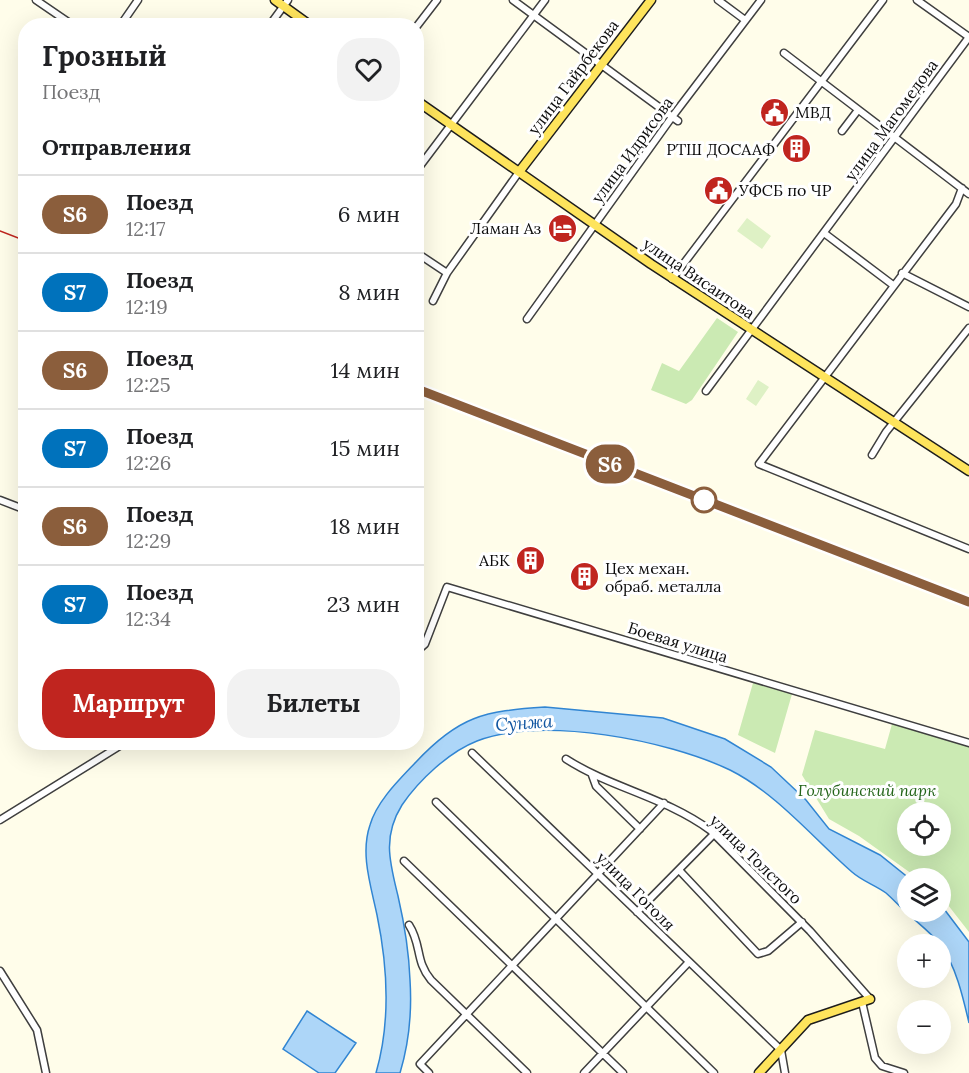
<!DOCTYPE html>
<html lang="ru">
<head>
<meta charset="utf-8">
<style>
	:root { --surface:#fff; --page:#f2f2f2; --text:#202124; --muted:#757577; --line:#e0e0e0; --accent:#c0251f }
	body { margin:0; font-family:Lora,serif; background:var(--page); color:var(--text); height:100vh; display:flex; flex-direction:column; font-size:22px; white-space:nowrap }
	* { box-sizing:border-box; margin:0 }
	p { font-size:20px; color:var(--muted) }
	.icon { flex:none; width:33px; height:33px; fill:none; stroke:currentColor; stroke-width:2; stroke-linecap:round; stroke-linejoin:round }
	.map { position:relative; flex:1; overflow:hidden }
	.drawer { position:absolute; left:18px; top:18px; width:406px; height:732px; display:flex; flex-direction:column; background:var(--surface); border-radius:24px; box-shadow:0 6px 24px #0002 }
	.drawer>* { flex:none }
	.badge { padding:0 12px; border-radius:20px; font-size:21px; line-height:39px }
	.controls { position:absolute; left:897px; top:802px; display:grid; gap:12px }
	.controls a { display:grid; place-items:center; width:54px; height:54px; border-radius:50%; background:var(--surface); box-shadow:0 6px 24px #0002; font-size:30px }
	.map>.badge { position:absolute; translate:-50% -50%; box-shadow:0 0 0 3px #fff }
	h2 { padding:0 24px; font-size:22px; line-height:54px }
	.round { display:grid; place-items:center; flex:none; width:63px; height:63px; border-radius:24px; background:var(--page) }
	.headline { display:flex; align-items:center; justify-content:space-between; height:102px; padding:0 24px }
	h1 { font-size:28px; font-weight:800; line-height:45px }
	.action { display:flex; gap:12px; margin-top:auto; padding:12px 24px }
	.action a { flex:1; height:69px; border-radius:24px; background:var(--accent); color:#fff; font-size:24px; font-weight:800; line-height:69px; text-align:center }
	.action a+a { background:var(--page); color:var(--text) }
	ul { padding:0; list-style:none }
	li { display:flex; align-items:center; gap:18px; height:78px; padding:0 24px; border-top:2px solid var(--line) }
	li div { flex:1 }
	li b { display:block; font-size:22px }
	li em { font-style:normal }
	li .badge { min-width:66px; font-weight:700; text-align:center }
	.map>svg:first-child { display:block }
</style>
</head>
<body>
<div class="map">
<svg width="969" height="1073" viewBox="0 0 969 1073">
	<rect width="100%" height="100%" fill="#fffdea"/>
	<path fill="#cbeab3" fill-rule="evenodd" d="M717,318L738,332L692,400L686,404L651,390L662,363L679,371Z
		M753,683L792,694L775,753L738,735Z
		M892,724L969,747V932L941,896L940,879H919L859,836L829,819L802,775L815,730L885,749ZM908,813H940V846H908Z"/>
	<path fill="#def1c5" d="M747,218L771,236L762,249L737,231Z
		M758,380L769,387L756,406L746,399Z"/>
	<path fill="#add6f8" stroke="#3185d2" stroke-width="1.5" d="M545,707L663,718L725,739L771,767L806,800L829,829L880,855L910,879H908V912H940L941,905L969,942V1023C963,997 956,966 940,944C931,933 918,923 907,913C900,907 893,899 886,893C875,885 862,881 852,872C813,838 776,793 730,770C667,740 544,716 477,741C449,752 419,780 402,805C382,837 390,863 398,896C404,922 409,953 410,980C412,1011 409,1043 400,1073H376C391,1021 388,968 377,915C371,886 360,854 370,825C377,801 399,780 416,762C459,716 484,711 545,707Z
		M307,1011L356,1043L335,1073H319L283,1049Z"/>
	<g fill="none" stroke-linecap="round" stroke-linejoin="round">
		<defs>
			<path id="minor" d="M36,0L74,26
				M513,0L678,121
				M718,0L745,20
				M120,26L138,0
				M269,26L288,0
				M417,26L437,0
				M784,53L969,194
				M842,131L858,110
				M417,170L545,0
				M962,188L956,204L759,464L969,549
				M824,233L893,285
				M417,253L447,273
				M902,273L969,307
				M672,279L883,0
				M433,301L447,273L519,172
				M527,319L672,117L761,0
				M706,391L969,37L917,0
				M872,455L886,432L969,328
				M0,500L26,510
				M417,651L425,644L447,587L969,743
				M472,753L781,1050L785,1073
				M566,759C611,788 665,797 710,830L810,931L870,999
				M592,775L596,786L640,829
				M436,802L714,1073
				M0,820L126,742
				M404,861L623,1073
				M679,870L758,954L768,951L802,922
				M637,912L714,834
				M409,925C422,945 415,961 431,980L527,1073
				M0,971L37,1030L46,1073
				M862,1002L875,1058L882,1066L904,1073
				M429,1073L420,1064L664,803
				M584,1073L688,963"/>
			<path id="major" d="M275,0L311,26
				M417,101L651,264L969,471
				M519,172L651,0
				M759,1073L808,1020L870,999"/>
		</defs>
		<use href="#minor" stroke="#3f3f3f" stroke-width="9"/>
		<use href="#major" stroke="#1d1d1d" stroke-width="11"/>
		<use href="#minor" stroke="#fff" stroke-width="6"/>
		<use href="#major" stroke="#fee45c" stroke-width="8"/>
		<path stroke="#c0251f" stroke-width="1.5" d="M0,231L26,241
			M417,389L969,602"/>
	</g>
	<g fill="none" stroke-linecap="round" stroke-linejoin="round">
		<defs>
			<path id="line" d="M417,389L969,602"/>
		</defs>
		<use href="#line" stroke="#fff" stroke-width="14"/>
		<use href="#line" stroke="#8b5e3c" stroke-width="9"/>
	</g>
	<defs>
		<symbol id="civic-disc" viewBox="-11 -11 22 22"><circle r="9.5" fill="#c0251f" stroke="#fff"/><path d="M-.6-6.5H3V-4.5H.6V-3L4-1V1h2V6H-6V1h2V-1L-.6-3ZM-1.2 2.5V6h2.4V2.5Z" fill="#fff"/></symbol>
		<symbol id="building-disc" viewBox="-11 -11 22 22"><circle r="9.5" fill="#c0251f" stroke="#fff"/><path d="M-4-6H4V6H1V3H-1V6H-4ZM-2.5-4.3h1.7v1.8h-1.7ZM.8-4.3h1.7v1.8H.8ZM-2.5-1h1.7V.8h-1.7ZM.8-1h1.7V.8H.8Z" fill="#fff"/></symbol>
		<symbol id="hotel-disc" viewBox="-11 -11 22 22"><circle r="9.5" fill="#c0251f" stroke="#fff"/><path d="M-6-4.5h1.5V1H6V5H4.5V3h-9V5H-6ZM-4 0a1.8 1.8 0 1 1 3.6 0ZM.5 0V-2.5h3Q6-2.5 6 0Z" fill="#fff"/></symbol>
	</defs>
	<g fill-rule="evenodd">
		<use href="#civic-disc" x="758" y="96" width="33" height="33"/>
		<use href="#building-disc" x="780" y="132" width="33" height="33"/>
		<use href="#civic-disc" x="702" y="174" width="33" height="33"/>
		<use href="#hotel-disc" x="546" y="212" width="33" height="33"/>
		<use href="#building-disc" x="514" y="544" width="33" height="33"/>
		<use href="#building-disc" x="568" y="560" width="33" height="33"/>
	</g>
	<circle fill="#fff" stroke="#8b5e3c" stroke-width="3" cx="704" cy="500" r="12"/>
	<g text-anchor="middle" stroke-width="6" stroke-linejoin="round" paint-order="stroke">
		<g font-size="16" fill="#0c0c0c" stroke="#fff">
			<text transform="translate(573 77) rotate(-53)" y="6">улица Гайрбекова</text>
			<text transform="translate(891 120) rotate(-54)" y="6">улица Магомедова</text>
			<text transform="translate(632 150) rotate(-54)" y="6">улица Идрисова</text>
			<text transform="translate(699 278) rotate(34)" y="6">улица Висаитова</text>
			<text transform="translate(678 642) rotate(17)" y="6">Боевая улица</text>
			<text transform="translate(756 859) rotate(44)" y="6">улица Толстого</text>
			<text transform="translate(636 891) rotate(45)" y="6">улица Гоголя</text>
		</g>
		<g font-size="16" fill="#0c0c0c" stroke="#fff" text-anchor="start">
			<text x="795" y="118">МВД</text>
			<text x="775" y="155" text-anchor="end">РТШ ДОСААФ</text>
			<text x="739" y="196">УФСБ по ЧР</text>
			<text x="541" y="234" text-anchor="end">Ламан Аз</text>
			<text x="510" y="566" text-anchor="end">АБК</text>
			<text x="605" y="574">Цех механ.<tspan x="605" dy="18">обраб. металла</tspan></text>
		</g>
		<g font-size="16" font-style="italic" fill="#24651a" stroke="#fff">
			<text x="867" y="796">Голубинский парк</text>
		</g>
		<g font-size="18" font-style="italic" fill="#1156a1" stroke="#fff">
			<text transform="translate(524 723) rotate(-4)" y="6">Сунжа</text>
		</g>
	</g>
</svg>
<div class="controls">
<a><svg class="icon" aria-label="locate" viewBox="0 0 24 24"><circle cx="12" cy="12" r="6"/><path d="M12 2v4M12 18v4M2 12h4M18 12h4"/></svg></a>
<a><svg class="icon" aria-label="layers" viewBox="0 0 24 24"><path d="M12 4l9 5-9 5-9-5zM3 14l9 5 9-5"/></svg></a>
<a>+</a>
<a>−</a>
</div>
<b class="badge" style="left:610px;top:464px;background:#8b5e3c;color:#fff">S6</b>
<section class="drawer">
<div class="headline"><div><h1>Грозный</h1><p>Поезд</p></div><a class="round"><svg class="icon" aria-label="heart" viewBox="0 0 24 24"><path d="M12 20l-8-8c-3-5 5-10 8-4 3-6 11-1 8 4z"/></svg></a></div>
<h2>Отправления</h2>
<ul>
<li><span class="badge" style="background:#8b5e3c;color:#fff">S6</span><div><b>Поезд</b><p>12:17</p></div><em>6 мин</em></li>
<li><span class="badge" style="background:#0072bc;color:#fff">S7</span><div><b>Поезд</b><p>12:19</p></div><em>8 мин</em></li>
<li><span class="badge" style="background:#8b5e3c;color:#fff">S6</span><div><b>Поезд</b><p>12:25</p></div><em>14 мин</em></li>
<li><span class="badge" style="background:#0072bc;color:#fff">S7</span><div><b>Поезд</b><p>12:26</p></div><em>15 мин</em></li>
<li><span class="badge" style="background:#8b5e3c;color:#fff">S6</span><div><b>Поезд</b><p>12:29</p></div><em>18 мин</em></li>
<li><span class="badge" style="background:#0072bc;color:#fff">S7</span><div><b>Поезд</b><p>12:34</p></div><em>23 мин</em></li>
</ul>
<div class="action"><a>Маршрут</a><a>Билеты</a></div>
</section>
</div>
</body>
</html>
